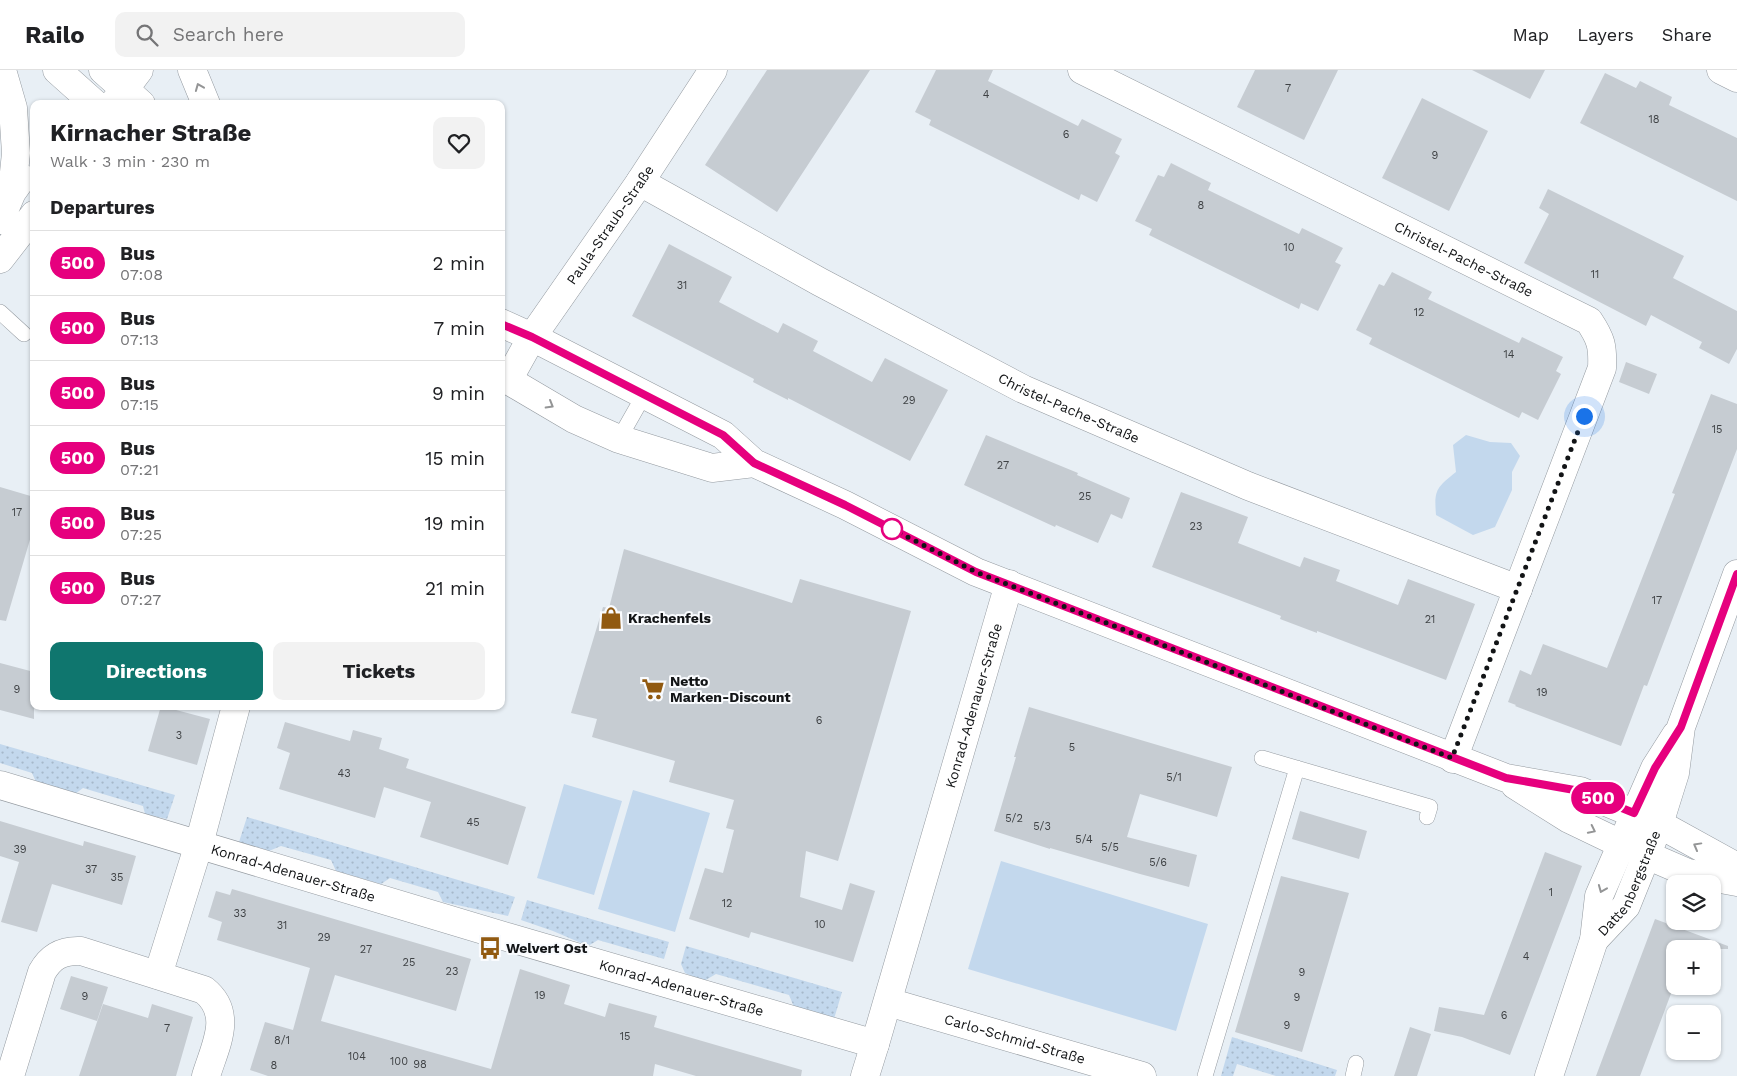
<!DOCTYPE html>
<html lang="en">
<head>
<meta charset="utf-8">
<style>
	:root { --surface:#fff; --page:#f2f2f2; --text:#202124; --muted:#757577; --line:#e0e0e0; --accent:#0f766e }
	body { margin:0; font-family:"Work Sans",sans-serif; background:var(--page); color:var(--text); height:100vh; display:flex; flex-direction:column; font-size:19px; white-space:nowrap }
	* { box-sizing:border-box; margin:0 }
	p { font-size:16px; color:var(--muted) }
	.icon { flex:none; width:28px; height:28px; fill:none; stroke:currentColor; stroke-width:2; stroke-linecap:round; stroke-linejoin:round }
	.map { position:relative; flex:1; overflow:hidden }
	.side { position:absolute; left:30px; top:30px; width:475px; height:610px; display:flex; flex-direction:column; background:var(--surface); border-radius:10px; box-shadow:0 1px 4px #0004 }
	.side>* { flex:none }
	.badge { padding:0 10px; border-radius:16px; font-size:18px; line-height:32px }
	.buttons { position:absolute; left:1666px; top:805px; display:grid; gap:10px }
	.buttons a { display:grid; place-items:center; width:55px; height:55px; border-radius:10px; background:var(--surface); box-shadow:0 1px 4px #0004; font-size:25px }
	.you { position:absolute; width:25px; height:25px; margin:-12px; border:4px solid #fff; border-radius:50%; background:#1a73e8; box-shadow:0 0 0 8px #1a73e833 }
	.map>.badge { position:absolute; translate:-50% -50%; box-shadow:0 0 0 2px #fff }
	h2 { padding:0 20px; font-size:19px; line-height:45px }
	.round { display:grid; place-items:center; flex:none; width:52px; height:52px; border-radius:10px; background:var(--page) }
	.summary { display:flex; align-items:center; justify-content:space-between; height:85px; padding:0 20px }
	h1 { font-size:24px; font-weight:700; line-height:38px }
	.cta { display:flex; gap:10px; margin-top:auto; padding:10px 20px }
	.cta a { flex:1; height:58px; border-radius:10px; background:var(--accent); color:#fff; font-size:20px; font-weight:700; line-height:58px; text-align:center }
	.cta a+a { background:var(--page); color:var(--text) }
	ul { padding:0; list-style:none }
	li { display:flex; align-items:center; gap:15px; height:65px; padding:0 20px; border-top:1px solid var(--line) }
	li div { flex:1 }
	li b { display:block; font-size:19px }
	li em { font-style:normal }
	li .badge { min-width:55px; font-weight:700; text-align:center }
	header { display:flex; align-items:center; gap:30px; box-sizing:border-box; height:70px; padding:0 25px; background:var(--surface); border-bottom:1px solid var(--line) }
	header strong { font-size:24px }
	nav { display:flex; gap:28px; margin-inline-start:auto; font-size:18px }
	.search { width:350px; height:45px; background:var(--page); display:flex; align-items:center; gap:12px; box-sizing:border-box; padding:0 18px; border-radius:10px; color:var(--muted); font-size:19px }
	.map>svg:first-child { display:block }
</style>
</head>
<body>
<header>
<strong>Railo</strong>
<div class="search"><svg class="icon" aria-label="search" viewBox="0 0 24 24"><circle cx="10" cy="10" r="6"/><path d="M15 15l6 6"/></svg>Search here</div>
<nav><a>Map</a><a>Layers</a><a>Share</a></nav>
</header>
<div class="map">
<svg width="1737" height="1006" viewBox="0 0 1737 1006">
	<defs>
		<pattern id="grass-dots" width="8" height="8" patternUnits="userSpaceOnUse" patternTransform="scale(1.25)"><rect width="8" height="8" fill="#c3d8ed"/><path d="M2 2h.1M6 6h.1" fill="none" stroke="#a6b8ca" stroke-width="1.8" stroke-linecap="round"/></pattern>
	</defs>
	<rect width="100%" height="100%" fill="#e8eff5"/>
	<path fill="url(#grass-dots)" d="M0,674L175,725L167,749L145,744L143,736L83,718L75,724L36,712L32,703L0,693Z
		M247,747L515,827L508,846L443,832L438,822L390,808L381,814L336,801L331,790L281,776L269,781L239,772Z
		M527,830L669,872L664,889L598,870L588,876L553,861L521,850Z
		M686,876L842,922L834,949L794,937L789,925L716,904L704,911L685,903L681,894Z
		M1232,967L1337,1000L1335,1006H1276L1237,994L1233,1006H1221Z"/>
	<path fill="#c3d8ed" d="M1466,365L1490,372L1511,373L1520,386L1512,402V420L1495,457L1473,465L1436,445C1434,420 1436,418 1456,402L1453,375Z
		M564,714L622,731L594,825L537,808Z
		M633,720L710,743L675,862L598,839Z
		M1001,791L1208,854L1176,961L968,899Z"/>
	<path fill="#c6ccd2" d="M767,0H870L777,142L705,95Z
		M936,0H993L988,11L1078,56L1082,49L1122,69L1115,83L1120,86L1097,132L1081,124L1079,130L929,55L931,50L915,42Z
		M1255,0H1338L1304,70L1237,37Z
		M1472,0H1545L1530,29Z
		M1605,3L1636,18L1640,11L1672,27L1669,35L1737,68V131L1580,53Z
		M1422,28L1488,61L1449,141L1382,108Z
		M1171,93L1211,113L1208,120L1299,164L1302,158L1343,178L1335,192L1341,195L1318,241L1301,233L1299,239L1149,165L1152,159L1135,151L1158,105L1164,107Z
		M1548,119L1684,186L1673,208L1737,241V279L1729,294L1699,278L1702,272L1651,245L1646,256L1524,193L1549,144L1539,138Z
		M669,174L732,207L719,232L778,263L783,253L818,271L813,281L872,312L885,288L948,320L910,391L788,328V330L753,312L754,309L632,246Z
		M1392,202L1432,222L1428,229L1519,273L1522,267L1563,287L1556,301L1561,304L1538,350L1522,342L1519,348L1448,313L1369,274L1372,268L1356,260L1379,214L1384,216Z
		M1626,292L1657,304L1649,324L1619,312Z
		M1711,324L1737,334V379L1647,616L1644,615L1621,676L1515,636L1516,635L1508,632L1520,600L1531,605L1543,574L1607,598L1675,424L1672,423Z
		M986,365L1078,403L1077,405L1130,428L1122,449L1111,444L1098,473L1056,455L1055,457L964,415Z
		M0,417L34,427V456L6,551L0,550Z
		M1181,422L1248,447L1238,473L1300,497L1304,487L1340,500L1336,511L1398,535L1408,509L1475,534L1446,610L1317,561V563L1280,549L1281,546L1152,497Z
		M624,479L792,533L800,509L911,541L838,791L806,781L800,827L842,840L850,813L875,821L853,892L751,862L749,868L689,849L705,798L723,803L734,760L726,758L734,730L669,712L675,691L592,667L597,649L571,643L603,537L609,538Z
		M0,593L34,602V649L0,640Z
		M161,636L210,649L197,695L148,681Z
		M1029,637L1232,697L1217,747L1140,724L1127,767L1197,785L1189,817L1140,804L1050,778V779L994,761L1016,687H1014Z
		M285,652L350,671L353,660L382,668L379,679L409,689L406,698L526,737L508,795L420,767L431,732L384,717L375,748L279,719L290,683L277,678Z
		M1300,741L1367,761L1359,789L1292,769Z
		M0,751L83,776L84,771L136,786L122,835L52,814L37,862L1,852L19,792L0,786Z
		M1545,782L1582,796L1510,985L1462,967L1434,961L1439,937L1484,945Z
		M1281,806L1349,823L1302,982L1235,962Z
		M232,819L471,889L456,941L335,905L321,951L491,999L520,899L570,915L564,934L605,947L609,933L657,946L654,957L802,1000L801,1006H696L655,994L653,1006H268L250,1000L265,952L293,960L310,898L217,870L222,852L208,847L216,821L230,825Z
		M1655,849L1728,876V879H1675V913L1640,1006H1596Z
		M71,906L108,917L97,951L60,939Z
		M103,934L148,948L152,934L193,947L176,1006H79Z
		M1410,957L1431,964L1417,1006H1394Z"/>
	<g fill="none" stroke-linecap="round" stroke-linejoin="round">
		<defs>
			<path id="service" d="M0,242L24,264
				M619,369L644,325
				M1262,688L1430,737L1427,747
				M1205,1006L1297,698
				M1353,1006L1356,993"/>
			<g id="minor">
				<path id="s1" d="M1082,0L1589,251C1601,269 1603,276 1602,298L1453,689"/>
				<path d="M1721,0L1737,8"/>
				<path id="s2" d="M640,112L820,212L1023,319L1248,416L1518,519"/>
				<path id="s3" d="M508,310L532,267L640,112L713,0"/>
				<path id="s4" d="M0,715L507,867L875,974L1009,514"/>
				<path d="M158,905L199,774L236,636"/>
				<path id="s5" d="M888,932L1142,1006"/>
				<path d="M10,1006L42,902C51,886 63,880 81,881L204,920C234,944 215,976 206,1006"/>
				<path d="M865,1006L875,974"/>
			</g>
			<g id="tertiary">
				<path id="s6" d="M1594,870L1626,836L1659,754L1675,703L1681,657L1737,504"/>
				<path d="M1549,1006L1594,870L1599,826L1655,698L1676,665"/>
			</g>
			<path id="secondary" d="M2,0L13,38L16,83L12,122
				M57,0L95,34
				M103,0L141,34
				M192,0L206,34
				M114,33L139,0
				M0,150L12,122L22,108
				M0,189L34,145
				M501,253L532,267L723,365L754,393L845,435L976,502L1506,708L1580,721L1659,754L1737,797
				M501,306L574,349L619,369L712,398L754,393
				M1515,715L1569,749L1621,774L1688,803L1737,812"/>
		</defs>
		<use href="#service" stroke="#949aa0" stroke-width="16"/>
		<use href="#minor" stroke="#949aa0" stroke-width="29"/>
		<use href="#tertiary" stroke="#949aa0" stroke-width="29"/>
		<use href="#secondary" stroke="#949aa0" stroke-width="29"/>
		<use href="#service" stroke="#fff" stroke-width="15"/>
		<use href="#minor" stroke="#fff" stroke-width="28"/>
		<use href="#tertiary" stroke="#fff" stroke-width="28"/>
		<use href="#secondary" stroke="#fff" stroke-width="28"/>
	</g>
	<defs><path id="oneway-chevron" d="M-2-3.5L2.5 0L-2 3.5" fill="none" stroke-width="1.6" stroke-linecap="round" stroke-linejoin="round" transform="scale(1.25)"/></defs>
	<g stroke="#949596">
		<use href="#oneway-chevron" transform="translate(199 17) rotate(-112)"/>
		<use href="#oneway-chevron" transform="translate(550 335) rotate(30)"/>
		<use href="#oneway-chevron" transform="translate(1592 760) rotate(26)"/>
		<use href="#oneway-chevron" transform="translate(1697 776) rotate(-151)"/>
		<use href="#oneway-chevron" transform="translate(1602 819) rotate(112)"/>
	</g>
	<g fill="none" stroke-linecap="round" stroke-linejoin="round">
		<defs>
			<path id="line" d="M501,254L532,267L723,365L754,393L845,435L976,502L1506,708L1580,721L1634,743L1655,698L1681,657L1737,504"/>
		</defs>
		<use href="#line" stroke="#fff" stroke-width="11"/>
		<use href="#line" stroke="#e6007e" stroke-width="8"/>
		<path stroke="#121416" stroke-width="5" stroke-dasharray="0 9" d="M892,459L976,502L1452,688L1584,346"/>
	</g>
	<defs>
		<symbol id="shop-bare" viewBox="-9 -9 18 18"><path d="M-5-2.5h2.3a2.7 3.5 0 0 1 5.4 0H5L5.5 6h-11ZM-1.5-2.5h3a1.5 2.3 0 0 0-3 0Z" fill="#915a11" stroke="#f9fbfe" stroke-width="2.5" paint-order="stroke"/></symbol>
		<symbol id="supermarket-bare" viewBox="-9 -9 18 18"><path d="M-6-5.5h2.5l.6 2H6L4.5 2H-2.5L-4.4-4H-6ZM-1.5 3.2a1.3 1.3 0 1 0 .1 0ZM3 3.2a1.3 1.3 0 1 0 .1 0Z" fill="#915a11" stroke="#f9fbfe" stroke-width="2.5" paint-order="stroke"/></symbol>
		<symbol id="bus-bare" viewBox="-9 -9 18 18"><path d="M-5-6H5V4H4V6H2V4H-2V6H-4V4H-5ZM-3.5-4V0h7V-4ZM-3.5 1.2v1.5H-2V1.2ZM2 1.2v1.5H3.5V1.2Z" fill="#915a11" stroke="#f9fbfe" stroke-width="2.5" paint-order="stroke"/></symbol>
	</defs>
	<g fill-rule="evenodd">
		<use href="#shop-bare" x="595" y="532" width="32" height="32"/>
		<use href="#supermarket-bare" x="637" y="603" width="32" height="32"/>
		<use href="#bus-bare" x="474" y="862" width="32" height="32"/>
	</g>
	<circle fill="#fff" stroke="#e6007e" stroke-width="2.5" cx="892" cy="459" r="10"/>
	<g text-anchor="middle" stroke-width="4" stroke-linejoin="round" paint-order="stroke">
		<g font-size="11" fill="#3f4245">
			<text x="1288" y="22">7</text>
			<text x="986" y="28">4</text>
			<text x="1654" y="53">18</text>
			<text x="1066" y="68">6</text>
			<text x="1435" y="89">9</text>
			<text x="1201" y="139">8</text>
			<text x="1289" y="181">10</text>
			<text x="1595" y="208">11</text>
			<text x="682" y="219">31</text>
			<text x="1419" y="246">12</text>
			<text x="1509" y="288">14</text>
			<text x="909" y="334">29</text>
			<text x="1717" y="363">15</text>
			<text x="1003" y="399">27</text>
			<text x="1085" y="430">25</text>
			<text x="17" y="446">17</text>
			<text x="1196" y="460">23</text>
			<text x="1657" y="534">17</text>
			<text x="1430" y="553">21</text>
			<text x="17" y="623">9</text>
			<text x="1542" y="626">19</text>
			<text x="819" y="654">6</text>
			<text x="179" y="669">3</text>
			<text x="1072" y="681">5</text>
			<text x="344" y="707">43</text>
			<text x="1174" y="711">5/1</text>
			<text x="1014" y="752">5/2</text>
			<text x="473" y="756">45</text>
			<text x="1042" y="760">5/3</text>
			<text x="1084" y="773">5/4</text>
			<text x="1110" y="781">5/5</text>
			<text x="20" y="783">39</text>
			<text x="1158" y="796">5/6</text>
			<text x="91" y="803">37</text>
			<text x="117" y="811">35</text>
			<text x="1551" y="826">1</text>
			<text x="727" y="837">12</text>
			<text x="240" y="847">33</text>
			<text x="820" y="858">10</text>
			<text x="282" y="859">31</text>
			<text x="324" y="871">29</text>
			<text x="366" y="883">27</text>
			<text x="1526" y="890">4</text>
			<text x="409" y="896">25</text>
			<text x="452" y="905">23</text>
			<text x="1302" y="906">9</text>
			<text x="540" y="929">19</text>
			<text x="85" y="930">9</text>
			<text x="1297" y="931">9</text>
			<text x="1504" y="949">6</text>
			<text x="1287" y="959">9</text>
			<text x="167" y="962">7</text>
			<text x="625" y="970">15</text>
			<text x="282" y="974">8/1</text>
			<text x="357" y="990">104</text>
			<text x="399" y="995">100</text>
			<text x="420" y="998">98</text>
			<text x="274" y="999">8</text>
		</g>
		<g font-size="14" fill="#121416" stroke="#f9fbfe">
			<text dy="5" stroke="none"><textPath href="#s3" startOffset="186">Paula-Straub-Straße</textPath></text>
			<text dy="5" stroke="none"><textPath href="#s1" startOffset="426">Christel-Pache-Straße</textPath></text>
			<text dy="5" stroke="none"><textPath href="#s2" startOffset="485">Christel-Pache-Straße</textPath></text>
			<text dy="5" stroke="none"><textPath href="#s4" startOffset="1265">Konrad-Adenauer-Straße</textPath></text>
			<text dy="5" stroke="none"><textPath href="#s4" startOffset="306">Konrad-Adenauer-Straße</textPath></text>
			<text dy="5" stroke="none"><textPath href="#s6" startOffset="68">Dattenbergstraße</textPath></text>
			<text dy="5" stroke="none"><textPath href="#s4" startOffset="711">Konrad-Adenauer-Straße</textPath></text>
			<text dy="5" stroke="none"><textPath href="#s5" startOffset="132">Carlo-Schmid-Straße</textPath></text>
		</g>
		<g font-size="14" font-weight="bold" fill="#121416" stroke="#f9fbfe" text-anchor="start">
			<text x="628" y="553">Krachenfels</text>
			<text x="670" y="616">Netto<tspan x="670" dy="16">Marken-Discount</tspan></text>
			<text x="506" y="883">Welvert Ost</text>
		</g>
	</g>
</svg>
<div class="buttons">
<a><svg class="icon" aria-label="layers" viewBox="0 0 24 24"><path d="M12 4l9 5-9 5-9-5zM3 14l9 5 9-5"/></svg></a>
<a>+</a>
<a>−</a>
</div>
<div class="you" style="left:1584px;top:346px"></div>
<b class="badge" style="left:1598px;top:728px;background:#e6007e;color:#fff">500</b>
<section class="side">
<div class="summary"><div><h1>Kirnacher Straße</h1><p>Walk · 3 min · 230 m</p></div><a class="round"><svg class="icon" aria-label="heart" viewBox="0 0 24 24"><path d="M12 20l-8-8c-3-5 5-10 8-4 3-6 11-1 8 4z"/></svg></a></div>
<h2>Departures</h2>
<ul>
<li><span class="badge" style="background:#e6007e;color:#fff">500</span><div><b>Bus</b><p>07:08</p></div><em>2 min</em></li>
<li><span class="badge" style="background:#e6007e;color:#fff">500</span><div><b>Bus</b><p>07:13</p></div><em>7 min</em></li>
<li><span class="badge" style="background:#e6007e;color:#fff">500</span><div><b>Bus</b><p>07:15</p></div><em>9 min</em></li>
<li><span class="badge" style="background:#e6007e;color:#fff">500</span><div><b>Bus</b><p>07:21</p></div><em>15 min</em></li>
<li><span class="badge" style="background:#e6007e;color:#fff">500</span><div><b>Bus</b><p>07:25</p></div><em>19 min</em></li>
<li><span class="badge" style="background:#e6007e;color:#fff">500</span><div><b>Bus</b><p>07:27</p></div><em>21 min</em></li>
</ul>
<div class="cta"><a>Directions</a><a>Tickets</a></div>
</section>
</div>
</body>
</html>
